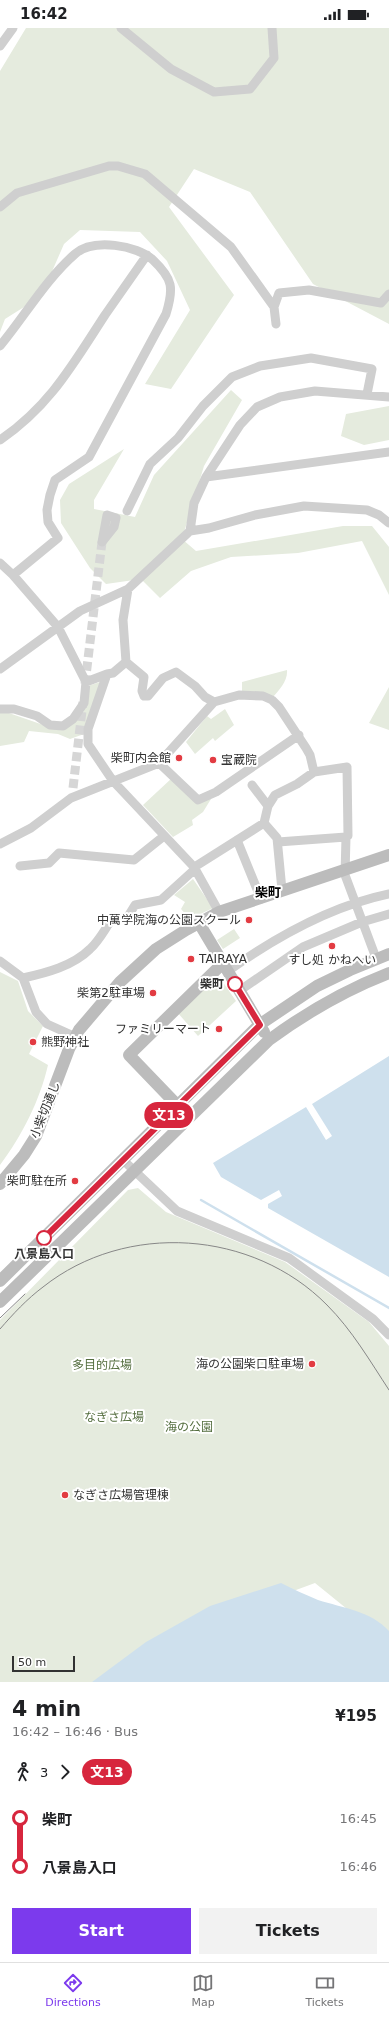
<!DOCTYPE html>
<html lang="en">
<head>
<meta charset="utf-8">
<style>
	:root { --surface:#fff; --page:#f2f2f2; --text:#202124; --muted:#757577; --line:#e0e0e0; --accent:#7c3aed }
	body { margin:0; font-family:"DejaVu Sans","Noto Sans JP",sans-serif; background:var(--page); color:var(--text); height:100vh; display:flex; flex-direction:column; font-size:15px; white-space:nowrap }
	* { box-sizing:border-box; margin:0 }
	p { font-size:13px; color:var(--muted) }
	.icon { flex:none; width:22px; height:22px; fill:none; stroke:currentColor; stroke-width:2; stroke-linecap:round; stroke-linejoin:round }
	.map { position:relative; height:1654px; overflow:hidden }
	.sheet { display:flex; flex-direction:column; background:var(--surface); flex:1 }
	.sheet>* { flex:none }
	.badge { padding:0 8px; border-radius:13px; font-size:14px; line-height:26px }
	.scale { position:absolute; left:12px; bottom:10px; width:63px; box-sizing:border-box; padding-left:4px; border:2px solid #323232; border-top:0; font-size:11px; line-height:14px; white-space:nowrap; color:#323232; -webkit-text-stroke:3px #fff; paint-order:stroke }
	.map>.badge { position:absolute; translate:-50% -50%; box-shadow:0 0 0 2px #fff }
	.legs { display:flex; align-items:center; gap:6px; height:44px; padding:0 12px; font-size:13px }
	.legs p { margin-inline-start:auto }
	.head { display:flex; align-items:center; justify-content:space-between; height:68px; padding:0 12px }
	h1 { font-size:22px; font-weight:700; line-height:30px }
	.action { display:flex; gap:8px; margin-top:auto; padding:8px 12px }
	.action a { flex:1; height:46px; border-radius:0px; background:var(--accent); color:#fff; font-size:16px; font-weight:700; line-height:46px; text-align:center }
	.action a+a { background:var(--page); color:var(--text) }
	ul { padding:0 12px; list-style:none }
	li { display:flex; align-items:center; gap:14px; height:48px; font-size:15px }
	li i { display:grid; place-items:center; width:6px; height:100%; margin:0 5px; background:currentColor }
	li i::after { content:''; width:10px; height:10px; margin:-5px; border:3px solid; border-radius:50%; background:var(--surface) }
	li p { margin-inline-start:auto }
	li:first-child i { background:linear-gradient(#0000 50%,currentColor 0) }
	li:last-child i { background:linear-gradient(currentColor 50%,#0000 0) }
	.status { display:flex; justify-content:space-between; align-items:center; height:28px; padding:0 20px; background:var(--surface); direction:ltr }
	.status svg { height:11px; fill:currentColor }
	.tabs { display:flex; justify-content:space-around; align-items:center; height:56px; border-top:1px solid var(--line); background:var(--surface); font-size:11px; color:var(--muted) }
	.tabs a { display:grid; justify-items:center; gap:2px }
	.tabs .selected { color:var(--accent) }
	.map>svg:first-child { display:block }
</style>
</head>
<body>
<div class="status"><b>16:42</b><svg viewBox="0 0 49 12"><path d="M0 12V9h3v3zM5 12V6h3v6zM10 12V3h3v9zM15 12V0h3v12zM26 1h20v11H26zM47 4h2v5h-2z"/></svg></div>
<div class="map">
<svg width="389" height="1654" viewBox="0 0 389 1654">
	<rect width="100%" height="100%" fill="#fff"/>
	<path fill="#e5ebde" d="M26,0H389V296L313,256L250,164L194,141L169,179L234,267L171,361L145,356L190,282L167,233L140,204L80,202L64,216L50,248L32,274L5,291L0,304V43Z
		M231,362L242,372L204,438L182,511L196,523L343,498H372L389,519V567L362,513L298,525L231,529L191,543L160,570L141,551L106,556L90,540L61,495L60,472L69,456L124,421L94,472V481L135,489L154,447Z
		M389,378V412L364,417L341,408L346,386Z
		M287,642C288,653 279,662 273,669L242,664V654Z
		M100,654L87,705L70,711L58,706L29,703L24,714L0,718V685L6,684L52,700L67,699L83,686L88,658Z
		M389,659V702L369,695Z
		M225,681L234,697L215,713L213,710L195,726L186,714L207,688L211,691Z
		M172,750L198,773L210,770L211,771L203,784L192,792L193,797L173,809L143,777Z
		M193,851L213,880L190,891L181,881L185,874L174,867Z
		M234,901L240,910L223,921L217,912Z
		M0,944L18,953L28,983L43,998L29,1026L48,1037C40,1072 22,1108 0,1137Z
		M218,947L236,973L198,1008L177,984Z
		M138,1160L166,1184L285,1234L369,1294L389,1318V1615L315,1555L179,1605L116,1654H0V1292L128,1162Z"/>
	<path fill="#cee0ed" d="M389,1028V1249L268,1180V1176L282,1168L279,1162L261,1172L221,1149L213,1135L306,1079L326,1112L332,1108L312,1076Z
		M281,1555C293,1561 306,1567 318,1572C343,1580 371,1583 389,1603V1654H92L146,1614L210,1578Z"/>
	<g fill="none" stroke-linecap="round" stroke-linejoin="round">
		<path stroke="#cee0ed" stroke-width="2.5" d="M201,1172L389,1280"/>
		<path stroke="#d6d6d6" stroke-width="9" stroke-dasharray="9 4.5" stroke-linecap="butt" d="M85,656L102,514
			M73,760L83,674"/>
		<path stroke="#cfcfcf" stroke-width="9" d="M121,0L171,41L214,64L250,61L274,30L272,0
			M0,18L13,0
			M0,179L17,165L109,138H118L145,146L231,219L274,279L276,296
			M274,279L279,265L309,262L381,275L389,266
			M0,318C24,289 47,250 75,226C93,210 137,217 153,232C173,251 174,260 166,286L89,429L55,452L50,467L47,482L48,494L58,510L13,547
			M0,412C50,378 73,336 105,287C119,267 133,247 147,227
			M206,449L389,424
			M127,483L150,436L178,410L203,378L232,349L260,338L311,330L372,341L367,366
			M107,487L116,490L114,499L102,514Z
			M190,503L194,475L206,449L240,397L257,379L280,369L315,363L389,369
			M0,535L13,547L58,599L86,654L84,675L73,691L63,698L50,697L37,688L14,681H0
			M128,561L123,592L126,634L113,645L107,646L88,701V716L113,753L194,839L219,884
			M126,634L144,649L142,663L144,668H148L163,650L176,644L195,658L205,669L214,674
			M0,641L80,583L128,561L190,503L209,500L255,487L304,478L367,482L379,487L389,495
			M86,654L107,646
			M159,735L198,772L216,764L299,707
			M252,757L268,778
			M264,795L277,810L282,862
			M237,812L261,871
			M278,814L346,809
			M0,816L31,800L71,770L159,735L214,674L239,667L263,668L272,672L279,679L306,720L310,727L314,744
			M20,838L49,835L59,825L134,832L164,808
			M127,890L135,877L161,872L194,842L196,838L264,795L268,778L275,767L297,756L314,744L347,739L348,808L346,809L345,847L376,930
			M0,933L23,950L36,984L47,996L76,1009
			M228,943C276,909 331,878 389,866
			M23,950C46,945 73,938 90,921C99,913 105,901 112,891
			M239,963L303,919L362,894L389,886
			M123,1132L177,1183L289,1230L373,1291L389,1307"/>
		<path stroke="#bcbcbc" stroke-width="12" d="M199,895L264,1004
			M178,1078L129,1027L223,935
			M0,1156L24,1127L36,1108L69,1021L79,1002L120,954L156,921L186,902L219,884L389,827
			M0,1253L259,997L317,958L350,942L389,926
			M0,1274L269,1012C307,984 345,962 389,945"/>
		<path stroke="#878787" stroke-width="1" d="M0,1290L25,1266
			M0,1301C13,1286 27,1271 43,1259C126,1193 253,1202 327,1277C352,1302 370,1333 389,1362"/>
	</g>
	<g fill="none" stroke-linecap="round" stroke-linejoin="round">
		<defs>
			<path id="line-1" d="M44,1210L260,997L235,956"/>
		</defs>
		<use href="#line-1" stroke="#fff" stroke-width="9"/>
		<use href="#line-1" stroke="#d7263d" stroke-width="6"/>
	</g>
	<g fill="#e23b42" stroke="#fff" stroke-width="1.5">
		<circle cx="179" cy="730" r="4"/>
		<circle cx="213" cy="732" r="4"/>
		<circle cx="249" cy="892" r="4"/>
		<circle cx="332" cy="918" r="4"/>
		<circle cx="191" cy="931" r="4"/>
		<circle cx="153" cy="965" r="4"/>
		<circle cx="219" cy="1001" r="4"/>
		<circle cx="33" cy="1014" r="4"/>
		<circle cx="75" cy="1153" r="4"/>
		<circle cx="312" cy="1336" r="4"/>
		<circle cx="65" cy="1467" r="4"/>
	</g>
	<g fill="#fff" stroke="#d7263d" stroke-width="2">
		<circle cx="235" cy="956" r="7"/>
		<circle cx="44" cy="1210" r="7"/>
	</g>
	<g text-anchor="middle" stroke-width="4" stroke-linejoin="round" paint-order="stroke">
		<g font-size="12" fill="#323232" stroke="#fff" text-anchor="end">
			<text x="171" y="734">柴町内会館</text>
			<text x="221" y="736" text-anchor="start">宝蔵院</text>
			<text x="241" y="896">中萬学院海の公園スクール</text>
			<text x="199" y="935" text-anchor="start">TAIRAYA</text>
			<text x="332" y="936" text-anchor="middle">すし処 かねへい</text>
			<text x="145" y="969">柴第2駐車場</text>
			<text x="211" y="1005">ファミリーマート</text>
			<text x="41" y="1018" text-anchor="start">熊野神社</text>
			<text x="67" y="1157">柴町駐在所</text>
			<text x="304" y="1340">海の公園柴口駐車場</text>
			<text x="73" y="1471" text-anchor="start">なぎさ広場管理棟</text>
		</g>
		<g font-size="12" font-weight="bold" fill="#323232" stroke="#fff" text-anchor="end">
			<text x="224" y="960">柴町</text>
			<text x="44" y="1230" text-anchor="middle">八景島入口</text>
		</g>
		<g font-size="12" fill="#323232" stroke="#fff">
			<text transform="translate(45 1082) rotate(-68)" y="4">小柴切通し</text>
		</g>
		<g font-size="12" fill="#546e3f" stroke="#fff">
			<text x="102" y="1341">多目的広場</text>
			<text x="114" y="1393">なぎさ広場</text>
			<text x="189" y="1403">海の公園</text>
		</g>
		<g font-size="13" font-weight="bold" fill="#000" stroke="#fff">
			<text x="268" y="869">柴町</text>
		</g>
	</g>
</svg>
<div class="scale">50 m</div>
<b class="badge" style="left:169px;top:1087px;background:#d7263d;color:#fff">文13</b>
</div>
<section class="sheet">
<div class="head"><div><h1>4 min</h1><p>16:42 – 16:46 · Bus</p></div><b>¥195</b></div>
<div class="legs"><svg class="icon" aria-label="walk" viewBox="0 0 24 24"><circle cx="13" cy="4" r="2"/><path d="M13 8l-2 6 4 7M11 14l-3 7M7 12l3-4h3l4 4"/></svg>3<svg class="icon" aria-label="forward" viewBox="0 0 24 24"><path d="M9 5l7 7-7 7"/></svg><b class="badge" style="background:#d7263d;color:#fff">文13</b></div>
<ul>
<li><i style="color:#d7263d"></i><b>柴町</b><p>16:45</p></li>
<li><i style="color:#d7263d"></i><b>八景島入口</b><p>16:46</p></li>
</ul>
<div class="action"><a>Start</a><a>Tickets</a></div>
</section>
<nav class="tabs">
<a class="selected"><svg class="icon" aria-label="directions" viewBox="0 0 24 24"><path d="M12 3l9 9-9 9-9-9zM9 14v-3h6M13 9l2 2-2 2"/></svg>Directions</a>
<a><svg class="icon" aria-label="map" viewBox="0 0 24 24"><path d="M3 6l6-2 6 2 6-2v14l-6 2-6-2-6 2zM9 4v14M15 6v14"/></svg>Map</a>
<a><svg class="icon" aria-label="tickets" viewBox="0 0 24 24"><path d="M3 7h18v10H3zM15 7v10"/></svg>Tickets</a>
</nav>
</body>
</html>
